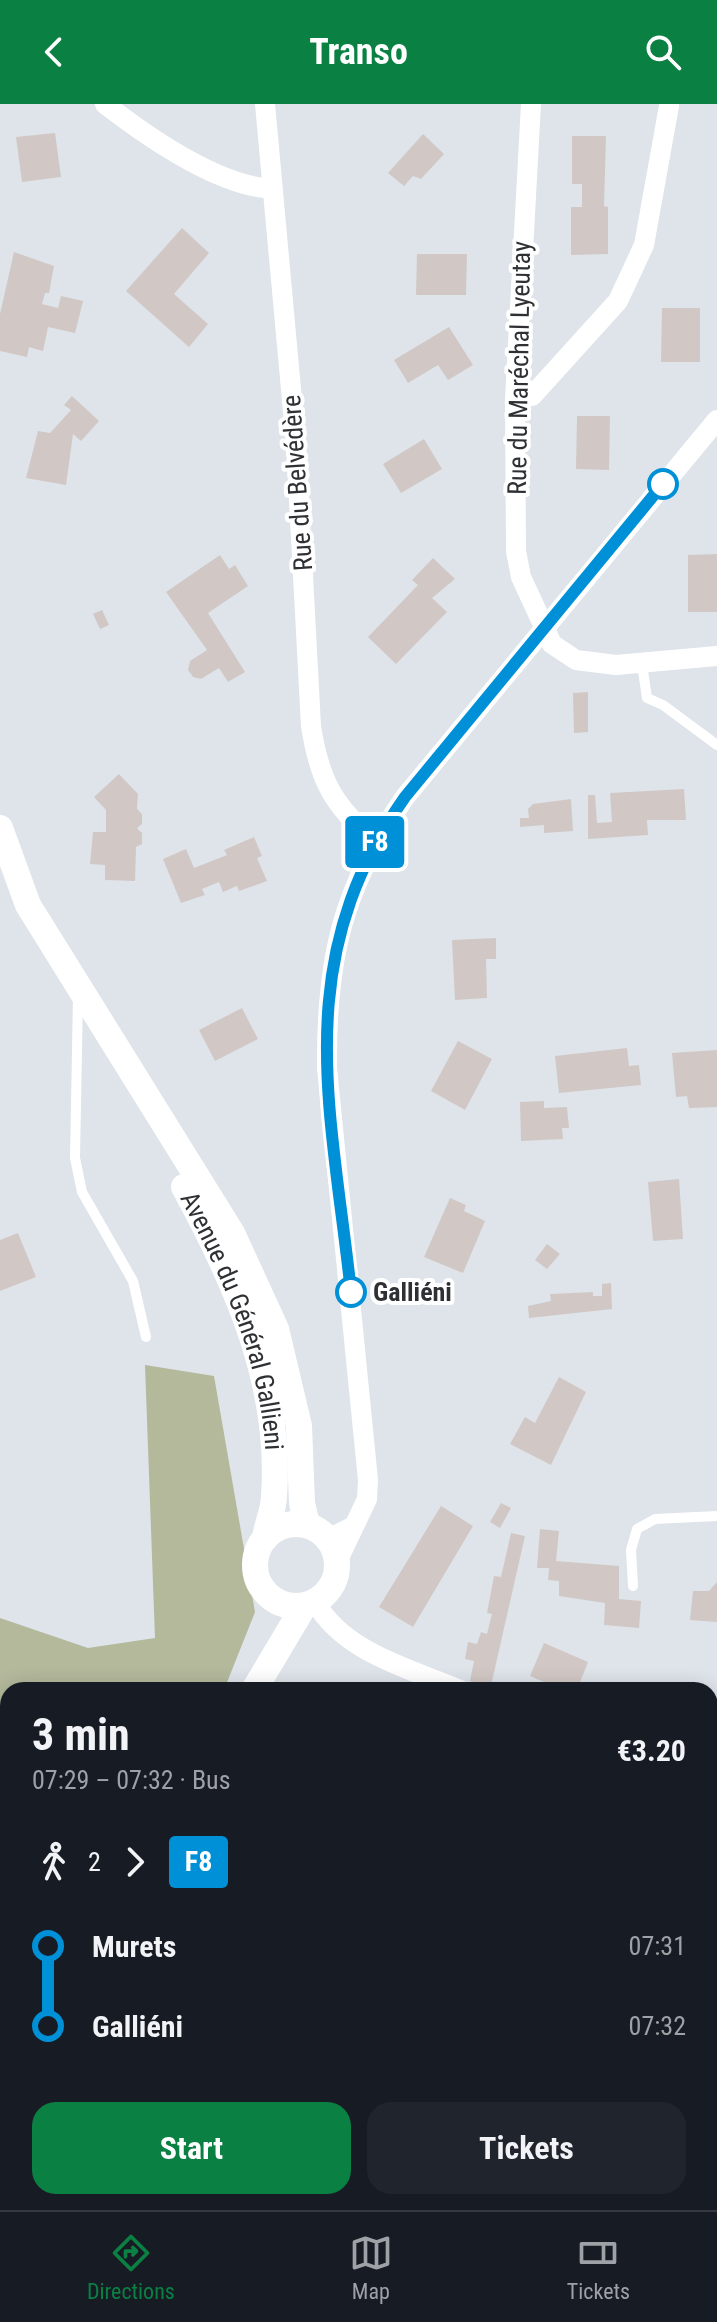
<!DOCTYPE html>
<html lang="en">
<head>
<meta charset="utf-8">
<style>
	:root { --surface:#171b24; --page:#20242c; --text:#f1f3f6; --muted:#9ea1a6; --line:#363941; --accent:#0b8043 }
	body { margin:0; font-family:"Roboto Condensed",sans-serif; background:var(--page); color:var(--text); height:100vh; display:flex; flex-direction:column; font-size:30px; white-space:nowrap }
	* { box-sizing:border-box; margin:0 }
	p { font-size:26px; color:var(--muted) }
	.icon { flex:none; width:44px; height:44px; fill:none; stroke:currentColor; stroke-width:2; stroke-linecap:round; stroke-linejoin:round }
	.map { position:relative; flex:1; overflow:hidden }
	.sheet { position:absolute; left:0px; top:1578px; width:718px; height:528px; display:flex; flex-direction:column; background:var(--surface); border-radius:24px 24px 0 0; box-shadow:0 4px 20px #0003 }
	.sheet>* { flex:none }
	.badge { padding:0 16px; border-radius:6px; font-size:28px; line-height:52px }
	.map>.badge { position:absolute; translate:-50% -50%; box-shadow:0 0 0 4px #fff }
	.legs { display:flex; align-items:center; gap:12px; height:88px; padding:0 32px; font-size:26px }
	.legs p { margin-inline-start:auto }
	.head { display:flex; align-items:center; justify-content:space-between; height:136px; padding:0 32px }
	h1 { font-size:44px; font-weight:700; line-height:60px }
	.cta { display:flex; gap:16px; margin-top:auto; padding:16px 32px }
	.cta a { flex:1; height:92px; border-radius:24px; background:var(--accent); color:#fff; font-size:32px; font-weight:700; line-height:92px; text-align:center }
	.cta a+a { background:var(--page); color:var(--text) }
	ul { padding:0 32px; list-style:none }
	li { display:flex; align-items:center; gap:28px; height:80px; font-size:30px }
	li i { display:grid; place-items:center; width:12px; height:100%; margin:0 10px; background:currentColor }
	li i::after { content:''; width:20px; height:20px; margin:-10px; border:6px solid; border-radius:50%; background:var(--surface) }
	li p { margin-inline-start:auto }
	li:first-child i { background:linear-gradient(#0000 50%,currentColor 0) }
	li:last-child i { background:linear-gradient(currentColor 50%,#0000 0) }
	header { display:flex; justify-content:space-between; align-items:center; height:104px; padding:0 32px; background:var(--accent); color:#fff; font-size:36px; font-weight:700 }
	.dock { display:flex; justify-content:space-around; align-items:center; height:112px; border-top:2px solid var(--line); background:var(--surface); font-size:22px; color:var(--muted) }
	.dock a { display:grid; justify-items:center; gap:4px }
	.dock .on { color:var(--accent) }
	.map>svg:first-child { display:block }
</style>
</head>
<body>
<header><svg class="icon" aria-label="back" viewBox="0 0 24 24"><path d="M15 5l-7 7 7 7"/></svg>Transo<svg class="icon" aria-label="search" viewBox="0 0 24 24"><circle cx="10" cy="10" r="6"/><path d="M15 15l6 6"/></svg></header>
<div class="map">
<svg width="717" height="2106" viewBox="0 0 717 2106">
	<rect width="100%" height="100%" fill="#dee4ea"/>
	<path fill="#b4b99c" d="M145,1261L214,1272L255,1508L224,1586H8V1604L0,1602V1514L88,1544L155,1534Z"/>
	<path fill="#d1c8c5" d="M55,29L61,73L22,78L16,33Z
		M423,30L444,50L421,75L413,72L404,82L388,69Z
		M572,32H606L604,102L608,103V150L571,151V103H582V80H572Z
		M182,124L209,149L174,190L208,220L189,243L126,187Z
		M14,148L54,162L49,189H45L42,200L58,204L61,192L83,197L75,229L48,223L43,247L29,243L27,253L0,247V210Z
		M417,150H467L466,191H416Z
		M662,204H700V258H661Z
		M449,223L473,261L448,276L438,261L408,279L394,256Z
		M72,292L99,317L81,337L73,330L66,381L26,374L38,327L50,329L71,306L64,301Z
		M577,312H610L609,366L576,365Z
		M424,335L442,365L401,389L383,360Z
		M717,450V508H688V451Z
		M220,451L229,465L235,461L248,482L208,509L245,568L228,578L219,564L201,575L193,573L188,566L190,557L207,546L166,488Z
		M433,454L455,475L432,494L447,508L396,560L368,533L418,481L412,476Z
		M102,506L109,521L100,525L93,510Z
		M588,588V628L574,629L573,589Z
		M119,670L138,690L137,705L142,710V720L137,724L142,729V740L136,743L135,777L105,776V761L90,760L93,728H106V706L94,693Z
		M684,685L686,716H647L648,731L588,735V691H595L597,719L612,718L610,689Z
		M571,695L573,727L544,729V721L520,723V714H529L528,705L533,700Z
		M254,733L262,752L257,754L267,777L239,787L237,782L223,788L219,778L202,785L205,791L181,799L163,755L186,745L194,764L227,751L224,746Z
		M496,834V855H486L487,894L455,896L452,836Z
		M242,904L258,935L215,957L199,926Z
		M458,937L492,955L465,1006L431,987Z
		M627,944L629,962L639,961L641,981L559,989L555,952Z
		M717,946V1003L689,1004L687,992L676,993L672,949Z
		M544,997V1004L567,1003L569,1024H562L563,1035L521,1037L520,998Z
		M679,1075L683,1135L653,1137L648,1078Z
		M450,1094L466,1101L464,1107L485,1117L463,1169L424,1153Z
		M18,1129L36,1173L0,1187V1136Z
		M547,1140L560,1150L547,1165L535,1156Z
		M611,1179L612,1205L529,1214L528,1202L551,1197L550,1190L593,1188V1192H602V1180Z
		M559,1273L586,1288L551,1361L510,1340L525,1313L535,1319Z
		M501,1399L511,1404L500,1424L490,1418Z
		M441,1402L473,1422L413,1523L379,1503Z
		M540,1425L559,1427L556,1457L619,1462V1495L641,1497L639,1524L604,1521L605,1499L559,1492V1477L548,1476L549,1464H537Z
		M511,1429L525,1432L490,1586L470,1577L474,1557L465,1555L468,1538L477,1540L481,1528L487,1530L492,1510L487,1509L494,1472L501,1473Z
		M717,1478V1518L690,1516L693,1487H709Z
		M544,1539L588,1558L577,1586H563L530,1572Z
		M713,1780L717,1781V1828L710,1827Z
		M0,1820H8V1840L0,1843Z"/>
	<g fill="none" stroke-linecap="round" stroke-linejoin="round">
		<path stroke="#fff" stroke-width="10" d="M642,560L647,594L663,601L717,641
			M78,893L75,1054L82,1088L133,1177L146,1233
			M633,1482L631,1446L637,1425L655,1415L717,1412"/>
		<path stroke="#fff" stroke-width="20" d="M105,0C149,34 218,82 273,85
			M265,0L296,340L311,622C319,675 333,702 375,737
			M531,0L515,295L516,447L521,473L552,540L576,556L616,561L717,552
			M515,295L532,292L618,197L644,141L669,2
			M328,1435L354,1422
			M337,1458L367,1395L368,1376L327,964C326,855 342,784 405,693L717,316
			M315,1498C345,1549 408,1564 460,1586
			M710,1700L717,1704"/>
		<g stroke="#fff" stroke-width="26">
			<path d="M0,724L28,801L232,1129L276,1225L299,1322L302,1399L307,1421"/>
			<path id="s1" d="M184,1083C236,1178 282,1281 274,1392C274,1405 267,1420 265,1434"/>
			<circle cx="296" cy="1461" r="41"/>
			<path d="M254,1586L304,1502"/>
			<path d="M51,2106L52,2098"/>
		</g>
	</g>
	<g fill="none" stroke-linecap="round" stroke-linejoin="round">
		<defs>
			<path id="line-1" d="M351,1188C331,1003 289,858 405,693L663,380"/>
		</defs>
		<use href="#line-1" stroke="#fff" stroke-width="18"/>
		<use href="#line-1" stroke="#0090d7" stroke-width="12"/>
	</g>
	<g fill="#fff" stroke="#0090d7" stroke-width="4">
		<circle cx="663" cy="380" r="14"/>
		<circle cx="351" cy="1188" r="14"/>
	</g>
	<g text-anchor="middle" stroke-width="8" stroke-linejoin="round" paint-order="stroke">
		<g font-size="26" fill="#2e3033" stroke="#fff">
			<text transform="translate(519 264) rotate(-89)" y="9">Rue du Maréchal Lyeutay</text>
			<text transform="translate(297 379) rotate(-94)" y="9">Rue du Belvédère</text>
			<text dy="9" stroke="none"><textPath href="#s1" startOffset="144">Avenue du Général Gallieni</textPath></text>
		</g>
		<g font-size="26" font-weight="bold" fill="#2e3033" stroke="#fff" text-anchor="start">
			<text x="373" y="1197">Galliéni</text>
		</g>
	</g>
</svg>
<b class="badge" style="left:375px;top:738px;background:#0090d7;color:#fff">F8</b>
<section class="sheet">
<div class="head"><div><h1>3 min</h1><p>07:29 – 07:32 · Bus</p></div><b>€3.20</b></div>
<div class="legs"><svg class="icon" aria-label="walk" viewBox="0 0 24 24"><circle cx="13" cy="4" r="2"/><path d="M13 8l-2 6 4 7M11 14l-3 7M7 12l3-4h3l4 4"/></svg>2<svg class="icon" aria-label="forward" viewBox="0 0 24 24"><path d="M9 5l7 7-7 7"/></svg><b class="badge" style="background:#0090d7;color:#fff">F8</b></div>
<ul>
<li><i style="color:#0090d7"></i><b>Murets</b><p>07:31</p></li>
<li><i style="color:#0090d7"></i><b>Galliéni</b><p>07:32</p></li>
</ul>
<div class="cta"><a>Start</a><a>Tickets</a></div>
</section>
</div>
<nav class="dock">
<a class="on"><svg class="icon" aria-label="directions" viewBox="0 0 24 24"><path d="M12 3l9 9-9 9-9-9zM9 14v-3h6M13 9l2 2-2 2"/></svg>Directions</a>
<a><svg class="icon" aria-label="map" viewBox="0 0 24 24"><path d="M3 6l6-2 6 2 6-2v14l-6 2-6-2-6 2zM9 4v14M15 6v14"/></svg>Map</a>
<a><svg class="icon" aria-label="tickets" viewBox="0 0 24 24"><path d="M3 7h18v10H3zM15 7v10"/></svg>Tickets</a>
</nav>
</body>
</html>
